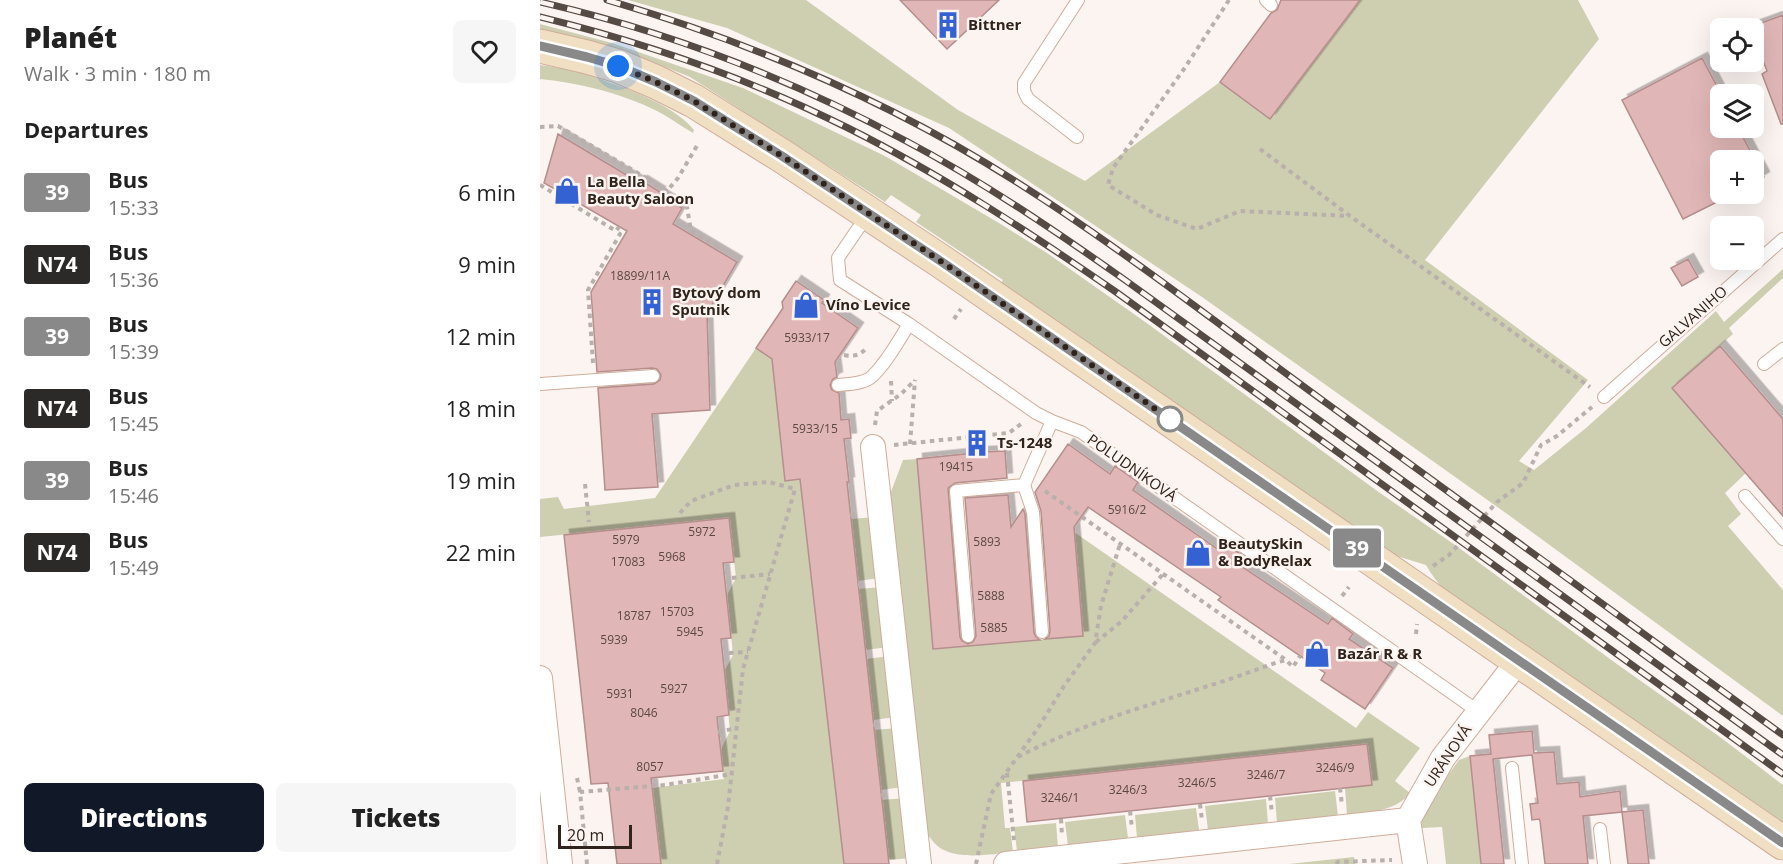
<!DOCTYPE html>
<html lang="en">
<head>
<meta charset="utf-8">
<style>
	:root { --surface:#fff; --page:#f6f6f6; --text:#222; --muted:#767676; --accent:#111827 }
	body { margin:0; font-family:"Open Sans",sans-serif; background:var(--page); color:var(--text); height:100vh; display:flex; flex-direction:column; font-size:22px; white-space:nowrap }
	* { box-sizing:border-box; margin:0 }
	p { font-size:20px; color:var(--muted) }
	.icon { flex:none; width:33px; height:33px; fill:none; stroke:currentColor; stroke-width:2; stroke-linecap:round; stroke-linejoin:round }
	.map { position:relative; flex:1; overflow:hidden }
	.sheet { display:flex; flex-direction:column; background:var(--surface); width:540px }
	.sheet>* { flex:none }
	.badge { padding:0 12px; border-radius:4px; font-size:21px; line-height:39px }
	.tools { position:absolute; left:1170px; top:18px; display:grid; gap:12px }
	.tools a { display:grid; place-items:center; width:54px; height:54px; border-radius:9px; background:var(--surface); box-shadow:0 6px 24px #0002; font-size:30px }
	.scale { position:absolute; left:18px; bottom:15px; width:74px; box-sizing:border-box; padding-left:6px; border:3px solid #30231c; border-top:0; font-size:16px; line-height:21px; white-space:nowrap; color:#30231c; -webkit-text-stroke:4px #fcf4f1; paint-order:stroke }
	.you { position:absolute; width:30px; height:30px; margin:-15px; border:4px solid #fff; border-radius:50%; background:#1a73e8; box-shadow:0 0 0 9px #1a73e833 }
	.map>.badge { position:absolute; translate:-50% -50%; box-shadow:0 0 0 3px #fff }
	h2 { padding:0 24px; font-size:22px; line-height:54px }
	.round { display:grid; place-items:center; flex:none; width:63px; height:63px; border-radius:9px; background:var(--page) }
	.head { display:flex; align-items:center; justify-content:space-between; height:102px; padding:0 24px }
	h1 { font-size:28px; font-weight:800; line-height:45px }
	.primary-button { display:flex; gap:12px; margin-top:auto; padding:12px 24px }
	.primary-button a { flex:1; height:69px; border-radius:9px; background:var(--accent); color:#fff; font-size:24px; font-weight:800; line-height:69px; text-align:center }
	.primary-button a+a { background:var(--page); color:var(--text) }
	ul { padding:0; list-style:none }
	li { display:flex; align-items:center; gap:18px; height:72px; padding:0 24px }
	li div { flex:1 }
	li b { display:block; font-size:22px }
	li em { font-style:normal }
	li .badge { min-width:66px; font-weight:700; text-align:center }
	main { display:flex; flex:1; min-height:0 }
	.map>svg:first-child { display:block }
</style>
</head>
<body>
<main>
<section class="sheet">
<div class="head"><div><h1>Planét</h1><p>Walk · 3 min · 180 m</p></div><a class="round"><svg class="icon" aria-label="heart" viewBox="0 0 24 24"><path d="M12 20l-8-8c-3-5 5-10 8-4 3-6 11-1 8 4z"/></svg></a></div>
<h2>Departures</h2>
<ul>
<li><span class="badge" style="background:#898989;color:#fff">39</span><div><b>Bus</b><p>15:33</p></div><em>6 min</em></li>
<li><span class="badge" style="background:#2b2a29;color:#fff">N74</span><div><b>Bus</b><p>15:36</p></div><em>9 min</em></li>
<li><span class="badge" style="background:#898989;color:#fff">39</span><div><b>Bus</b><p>15:39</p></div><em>12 min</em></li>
<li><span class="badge" style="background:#2b2a29;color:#fff">N74</span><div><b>Bus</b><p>15:45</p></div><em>18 min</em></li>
<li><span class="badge" style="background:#898989;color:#fff">39</span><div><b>Bus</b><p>15:46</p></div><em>19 min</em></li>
<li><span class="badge" style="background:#2b2a29;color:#fff">N74</span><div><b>Bus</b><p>15:49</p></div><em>22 min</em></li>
</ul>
<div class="primary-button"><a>Directions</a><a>Tickets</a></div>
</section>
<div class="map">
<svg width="1243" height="864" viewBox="0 0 1243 864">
	<defs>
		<filter id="shadow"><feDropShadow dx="5.5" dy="-5.5" stdDeviation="0" flood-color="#0004"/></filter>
	</defs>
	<rect width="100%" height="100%" fill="#fcf4f1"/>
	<path fill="#ceceb1" d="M88,0H266L418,110L545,181L680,82L730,118L820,0H1038L1059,39L885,260L1048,380L979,461L994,470L1046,428L1176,311L1184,322L1243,269V278L1189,328L1193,334L1132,388L1206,473L1185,493L1201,514L1188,526L1243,590V716L970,516L662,297L409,128L187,28Z
		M0,24L72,43L203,88L345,156L459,223L507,253L601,319L840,493L915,545L1074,662L1180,737L1243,785V828L1030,679C1022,672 1014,664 1005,658C964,630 911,611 886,565L847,553L459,286L463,280L376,222L381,215L351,195L345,202L150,77C100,56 52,41 0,29Z
		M0,65C14,67 28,69 42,73C75,84 133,103 154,130L153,133C141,126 129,117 117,111C80,93 41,83 0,79Z
		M216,348L251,371L262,478L261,487L304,864H121L112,788L184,779L181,749L190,731L184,672L193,655L187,595L196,578L189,518L0,537V499L18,497L24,509L115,498Z
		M377,459L393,649L543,636L534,532L816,728L828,712L880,748L855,781L870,793C857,811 827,813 807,815L805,788L832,785L827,744L461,783L465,828H470L473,852C454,854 424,859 406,851C397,848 391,839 385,831L346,505L363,460Z
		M335,517L341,578L317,581L311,519Z
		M342,587L349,647L325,650L318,589Z
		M350,656L356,717L333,720L326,659Z
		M357,728L364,787L340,790L334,730Z
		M930,756L941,864H906L902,827L882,828L881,813L919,760Z
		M795,791L798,816L737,823L735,798Z
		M365,798L372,858L348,860L342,800Z
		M726,799L728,824L668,830L665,806Z
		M656,808L659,830L597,838L595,815Z
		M585,815L588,838L528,846L525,822Z
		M516,823L518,847L477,851L474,827Z
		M814,857L815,864H749Z"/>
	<path fill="#e0b7b6" stroke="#b58e8d" stroke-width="1.5" filter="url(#shadow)" d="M360,0H459L407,49Z
		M741,0H820L730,119L680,82L731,13L737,10Z
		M1243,15V124H1241L1222,74L1227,71L1214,37V28H1210V27Z
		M1162,58L1181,94L1180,128H1198L1224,177L1214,183V160H1180V194H1193L1143,219L1082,100Z
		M18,134L100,183L102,181L120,192L119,194L142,208L133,224L197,262L167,313L170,410L112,414L118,487L65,490L58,388L114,384L120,380L121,375L117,369L112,368L57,372L51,292L87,231L4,183Z
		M1148,259L1158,277L1142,286L1131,268Z
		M256,281L284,300L282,303L318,328L295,362L297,377L293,379L290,385L292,390L299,393L301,420L309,419L311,438L304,439L309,482H307L349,864H304L260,479L245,481L232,359L216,348L243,308L242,302Z
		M1180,346L1243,419V516L1132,388Z
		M528,444L570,474L575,466L598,482L593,490L679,550L684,543L706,558L701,566L788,624L792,618L813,634L809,639L853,668L825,709L781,680L785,673L678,600L681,597L548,507L534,527L543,636L505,639L509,636L510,631L501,511L495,492Z
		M465,451L467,478L415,483L408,488L420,637L422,641L428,644L433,642L436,636L425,498L468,495L471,527L483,509L485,514L494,633L496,637L500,640L393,649L377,459L444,452Z
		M189,518L194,562L183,563L191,638L181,639L189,715L177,717L183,771L111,778L121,864H77L68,783L51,784L24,535Z
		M992,731L994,753L1014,752L1017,784L1039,782L1040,797L1080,791L1082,812L1043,816L1048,864H1005L1000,821L999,819L992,820L990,804L998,803L992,755L953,759L964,864H941L930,756L951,754L949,735Z
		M827,744L832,785L487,822L483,781Z
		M1103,810L1109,864H1088L1082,812Z"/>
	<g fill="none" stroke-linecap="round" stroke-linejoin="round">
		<defs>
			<path id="service" d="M726,0L731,5
				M537,137L488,99L484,91V83L538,0
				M328,214L298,258L300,280L369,324L496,413L512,421L541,432L939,712
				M1224,364L1243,349
				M0,384L113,376
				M298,385C307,384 322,384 330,378C344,367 359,340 369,324
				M1064,397L1243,239
				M484,485L493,512L502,632
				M1205,496L1243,539
				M428,636L416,491L484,485L512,421
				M972,768L982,864
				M1060,829L1064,864"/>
			<path id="minor" d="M333,447L379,864
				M0,678L20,864
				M466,864L868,820
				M875,864L868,820L903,758L979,660"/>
			<path id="secondary" d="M0,46L47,57L78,66L116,82L154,101L242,156L402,262L1243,843"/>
		</defs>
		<use href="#service" stroke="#cfad9b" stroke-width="14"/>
		<use href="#minor" stroke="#cfad9b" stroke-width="26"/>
		<use href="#secondary" stroke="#cfad9b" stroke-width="35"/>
		<path stroke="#b9afab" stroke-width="4" stroke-dasharray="4.5 4.5" stroke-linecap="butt" d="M689,0L644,69L573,168L568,185L617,215L657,229L700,211L810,216
			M0,127L18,126L108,179L106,183
			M720,149L810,216L1050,387
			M108,179L127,191L138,178L158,144
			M0,185L76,231L79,227
			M127,191L125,194L147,207L151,231L180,249
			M414,319L421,309
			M304,355C315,357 320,355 328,347
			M53,363L48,290L80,234L76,231
			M351,381L352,401
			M335,425L337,411L361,394L375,380
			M370,444L375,380
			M354,445L469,433L481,424
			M45,484L49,522
			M505,491L746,660
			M140,513L151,501L194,485L229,482L255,489L203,669L188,807L177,864
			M310,515L319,514
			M893,566L909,555L957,502L983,483L1001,445L1017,436L1052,407
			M192,578L230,574
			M318,585L326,584
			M802,596L809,587
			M876,634L877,624
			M556,642L582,621L623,574
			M189,653L208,652
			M333,725L342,724
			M178,732L197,728
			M478,757C538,725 604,707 668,686C692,679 715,670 738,662L746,660L753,667L760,656
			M467,773L474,840
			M37,778L40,792
			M800,788L802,805
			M341,795L349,794
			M730,796L732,813
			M660,804L662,820
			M590,811L592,828
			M521,819L522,836
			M47,864L40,792L125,785L192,774
			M436,864L451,794L498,728L524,686L555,643L561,606L580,544
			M796,864L798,862L852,860"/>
		<use href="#service" stroke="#fff" stroke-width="12"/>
		<use href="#minor" stroke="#fff" stroke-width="24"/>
		<use href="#secondary" stroke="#f0dfc2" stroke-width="33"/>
		<defs>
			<path id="rail" d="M67,0C210,42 349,101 475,181C584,250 686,330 789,405C940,515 1092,625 1243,735
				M0,2C127,31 251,79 366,141C442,181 514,230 585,280L1243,755
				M0,17C106,43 210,79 308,128C402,175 489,232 576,292L1243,774"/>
		</defs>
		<use href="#rail" stroke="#564a44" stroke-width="7"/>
		<use href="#rail" stroke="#fcf4f1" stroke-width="4.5" stroke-dasharray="14" stroke-linecap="butt"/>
	</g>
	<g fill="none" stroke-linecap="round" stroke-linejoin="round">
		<defs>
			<path id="line" d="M0,46L47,57L78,66L116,82L154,101L242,156L402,262L1243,843"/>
		</defs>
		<use href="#line" stroke="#fff" stroke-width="14"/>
		<use href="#line" stroke="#898989" stroke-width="9"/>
		<path stroke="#30231c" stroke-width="6" stroke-dasharray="0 10.8" d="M78,66L116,82L154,101L242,156L402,262L630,419"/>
	</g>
	<defs>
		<symbol id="building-bare" viewBox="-9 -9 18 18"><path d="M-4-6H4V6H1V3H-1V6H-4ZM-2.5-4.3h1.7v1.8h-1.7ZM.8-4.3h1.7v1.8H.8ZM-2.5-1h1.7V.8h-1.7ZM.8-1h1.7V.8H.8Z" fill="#3462d2" stroke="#fcf4f1" stroke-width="2.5" paint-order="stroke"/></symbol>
		<symbol id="shop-bare" viewBox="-9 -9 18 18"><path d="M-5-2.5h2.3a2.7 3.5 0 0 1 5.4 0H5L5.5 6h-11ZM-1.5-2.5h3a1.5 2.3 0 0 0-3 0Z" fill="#3462d2" stroke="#fcf4f1" stroke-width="2.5" paint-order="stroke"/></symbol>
	</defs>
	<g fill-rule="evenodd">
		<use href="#building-bare" x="389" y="6" width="38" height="38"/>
		<use href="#shop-bare" x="8" y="172" width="38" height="38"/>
		<use href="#building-bare" x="93" y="283" width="38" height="38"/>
		<use href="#shop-bare" x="247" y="286" width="38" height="38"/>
		<use href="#building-bare" x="418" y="424" width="38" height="38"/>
		<use href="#shop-bare" x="639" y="534" width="38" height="38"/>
		<use href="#shop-bare" x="758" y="635" width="38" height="38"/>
	</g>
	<circle fill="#fff" stroke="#898989" stroke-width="3" cx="630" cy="419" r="12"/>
	<g text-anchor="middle" stroke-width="5" stroke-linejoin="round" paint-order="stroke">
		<g font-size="12" fill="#5c4842">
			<text x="100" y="280">18899/11A</text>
			<text x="267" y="342">5933/17</text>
			<text x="275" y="433">5933/15</text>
			<text x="416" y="471">19415</text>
			<text x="587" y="514">5916/2</text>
			<text x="162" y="536">5972</text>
			<text x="86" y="544">5979</text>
			<text x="447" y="546">5893</text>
			<text x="132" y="561">5968</text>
			<text x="88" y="566">17083</text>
			<text x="451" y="600">5888</text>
			<text x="137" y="616">15703</text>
			<text x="94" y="620">18787</text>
			<text x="454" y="632">5885</text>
			<text x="150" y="636">5945</text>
			<text x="74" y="644">5939</text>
			<text x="134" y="693">5927</text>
			<text x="80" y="698">5931</text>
			<text x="104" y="717">8046</text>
			<text x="110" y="771">8057</text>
			<text x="795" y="772">3246/9</text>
			<text x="726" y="779">3246/7</text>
			<text x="657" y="787">3246/5</text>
			<text x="588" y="794">3246/3</text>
			<text x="520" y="802">3246/1</text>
		</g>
		<g font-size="15" font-weight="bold" fill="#30231c" stroke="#fcf4f1" text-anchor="start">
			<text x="428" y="30">Bittner</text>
			<text x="47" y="187">La Bella<tspan x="47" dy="17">Beauty Saloon</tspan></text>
			<text x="132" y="298">Bytový dom<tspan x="132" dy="17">Sputnik</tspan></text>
			<text x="286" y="310">Víno Levice</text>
			<text x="457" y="448">Ts-1248</text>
			<text x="678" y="549">BeautySkin<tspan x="678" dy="17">&amp; BodyRelax</tspan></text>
			<text x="797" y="659">Bazár R &amp; R</text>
		</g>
		<g font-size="15" fill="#30231c" stroke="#fcf4f1">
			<text transform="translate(1153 317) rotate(-41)" y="5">GALVANIHO</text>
			<text transform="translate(592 468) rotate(35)" y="5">POLUDNÍKOVÁ</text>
			<text transform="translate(908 756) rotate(-56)" y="5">URÁNOVÁ</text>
		</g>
	</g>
</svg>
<div class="tools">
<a><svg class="icon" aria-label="locate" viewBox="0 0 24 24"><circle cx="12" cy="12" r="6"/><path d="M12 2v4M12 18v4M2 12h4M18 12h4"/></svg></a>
<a><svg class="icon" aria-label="layers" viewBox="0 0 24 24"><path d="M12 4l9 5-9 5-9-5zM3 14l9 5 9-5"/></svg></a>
<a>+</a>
<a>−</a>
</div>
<div class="scale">20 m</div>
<div class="you" style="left:78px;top:66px"></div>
<b class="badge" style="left:817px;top:548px;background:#898989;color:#fff">39</b>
</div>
</main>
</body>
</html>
